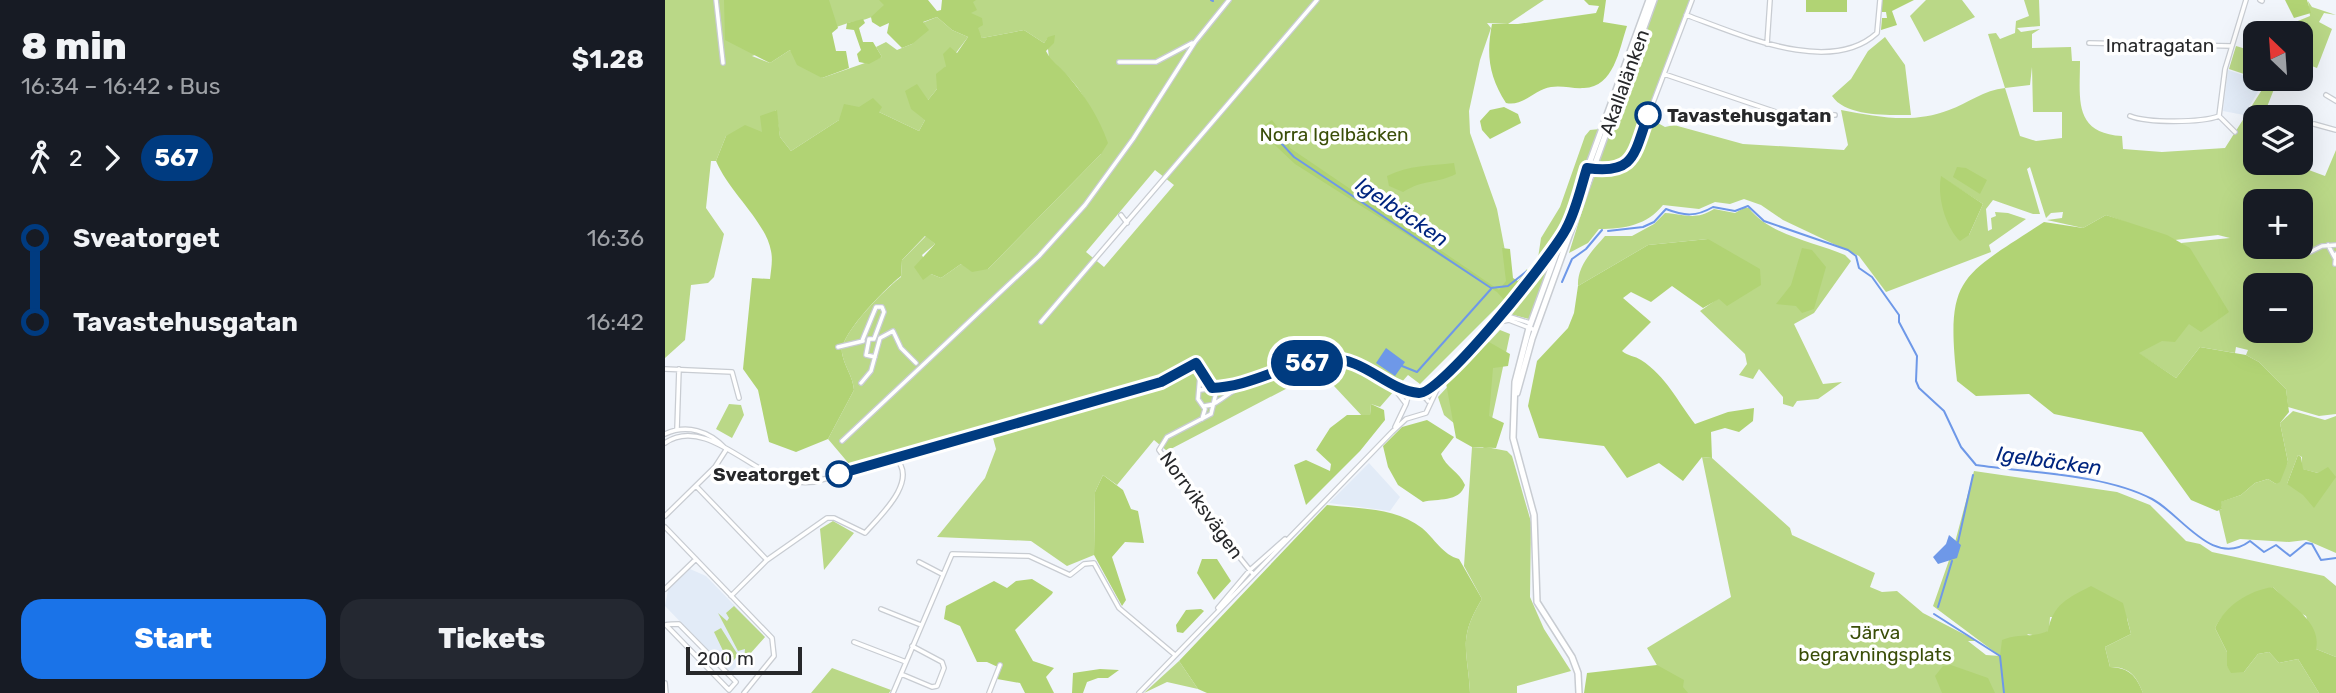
<!DOCTYPE html>
<html lang="en">
<head>
<meta charset="utf-8">
<style>
	:root { --surface:#171b24; --page:#242831; --text:#f1f3f6; --muted:#9ea1a6; --accent:#1a73e8 }
	body { margin:0; font-family:Rubik,sans-serif; background:var(--page); color:var(--text); height:100vh; display:flex; flex-direction:column; font-size:26px; white-space:nowrap }
	* { box-sizing:border-box; margin:0 }
	p { font-size:23px; color:var(--muted) }
	.icon { flex:none; width:38px; height:38px; fill:none; stroke:currentColor; stroke-width:2; stroke-linecap:round; stroke-linejoin:round }
	.map { position:relative; flex:1; overflow:hidden }
	.side { display:flex; flex-direction:column; background:var(--surface); width:665px }
	.side>* { flex:none }
	.badge { padding:0 14px; border-radius:23px; font-size:24px; line-height:46px }
	.needle { width:46px; rotate:335deg }
	.tools { position:absolute; left:1578px; top:21px; display:grid; gap:14px }
	.tools a { display:grid; place-items:center; width:70px; height:70px; border-radius:14px; background:var(--surface); box-shadow:0 7px 28px #0002; font-size:35px }
	.scale { position:absolute; left:21px; bottom:18px; width:116px; box-sizing:border-box; padding-left:7px; border:4px solid #27282a; border-top:0; font-size:19px; line-height:24px; white-space:nowrap; color:#27282a; -webkit-text-stroke:5px #fff; paint-order:stroke }
	.map>.badge { position:absolute; translate:-50% -50%; box-shadow:0 0 0 4px #fff }
	.legs { display:flex; align-items:center; gap:10px; height:77px; padding:0 21px; font-size:23px }
	.legs p { margin-inline-start:auto }
	.summary { display:flex; align-items:center; justify-content:space-between; height:119px; padding:0 21px }
	h1 { font-size:38px; font-weight:800; line-height:52px }
	.button { display:flex; gap:14px; margin-top:auto; padding:14px 21px }
	.button a { flex:1; height:80px; border-radius:21px; background:var(--accent); color:#fff; font-size:28px; font-weight:800; line-height:80px; text-align:center }
	.button a+a { background:var(--page); color:var(--text) }
	ul { padding:0 21px; list-style:none }
	li { display:flex; align-items:center; gap:24px; height:84px; font-size:26px }
	li i { display:grid; place-items:center; width:10px; height:100%; margin:0 9px; background:currentColor }
	li i::after { content:''; width:18px; height:18px; margin:-9px; border:5px solid; border-radius:50%; background:var(--surface) }
	li p { margin-inline-start:auto }
	li:first-child i { background:linear-gradient(#0000 50%,currentColor 0) }
	li:last-child i { background:linear-gradient(currentColor 50%,#0000 0) }
	main { display:flex; flex:1; min-height:0 }
	.map>svg:first-child { display:block }
</style>
</head>
<body>
<main>
<section class="side">
<div class="summary"><div><h1>8 min</h1><p>16:34 – 16:42 · Bus</p></div><b>$1.28</b></div>
<div class="legs"><svg class="icon" aria-label="walk" viewBox="0 0 24 24"><circle cx="13" cy="4" r="2"/><path d="M13 8l-2 6 4 7M11 14l-3 7M7 12l3-4h3l4 4"/></svg>2<svg class="icon" aria-label="forward" viewBox="0 0 24 24"><path d="M9 5l7 7-7 7"/></svg><b class="badge" style="background:#003b80;color:#fff">567</b></div>
<ul>
<li><i style="color:#003b80"></i><b>Sveatorget</b><p>16:36</p></li>
<li><i style="color:#003b80"></i><b>Tavastehusgatan</b><p>16:42</p></li>
</ul>
<div class="button"><a>Start</a><a>Tickets</a></div>
</section>
<div class="map">
<svg width="1671" height="693" viewBox="0 0 1671 693">
	<rect width="100%" height="100%" fill="#f1f5fb"/>
	<path fill="#e2ebf7" d="M1563,70L1599,82L1579,115L1558,111Z
		M704,463L735,497L725,511L664,503Z
		M25,569L41,576L100,637L65,673L0,606L3,590Z"/>
	<path fill="#bad887" fill-rule="evenodd" d="M0,0H249C230,7 204,21 186,22L87,56L105,63L125,50L157,78L217,57L211,47L221,42L232,50L247,44L257,23L272,17L287,30L303,37L281,66L272,89L263,100L260,120L254,131L214,112L174,120L126,151L115,137L111,110L97,133L61,136L51,161H46L41,208L59,234L49,277L43,283L26,285L20,340L0,358Z
		M297,0H879L843,24L822,23L826,28L815,60L804,111L805,133L832,209L847,287L838,297L839,300L755,384L743,375L715,407L706,404L705,415L698,417L655,371L502,451L489,440L452,485L438,475L430,492L429,555L402,566L366,541L272,537L320,478L331,449L325,427L185,465L163,439L189,390C188,376 179,366 177,353C174,335 221,288 236,277L237,260L261,236L270,244L257,255L266,274L276,278L296,264L323,269L436,154C425,107 424,92 384,59L382,39L379,43L359,30L317,38ZM490,170L509,185L439,267L421,252Z
		M992,0H1025L982,117L1000,127L1009,125L1078,144L1179,150L1183,145L1176,110C1213,117 1248,124 1284,110C1303,103 1319,90 1340,88L1323,34L1331,33L1335,39L1350,33L1351,21L1364,16L1359,0H1374L1375,26L1352,28L1356,32L1375,29L1367,34V48L1406,47L1407,61H1415C1415,99 1408,133 1457,136L1458,149L1497,152L1560,148L1600,85L1601,81L1594,79H1613L1598,117H1591L1587,148L1591,150V163H1625L1660,176L1671,150V414L1654,416L1623,407L1621,389L1594,362L1581,355L1583,350L1571,347L1570,353L1535,347L1511,378L1473,353L1524,249L1516,243L1565,238L1553,235L1510,240L1441,215L1418,228L1382,220L1397,218L1398,212L1386,213L1381,218L1365,167L1362,169L1375,214H1368L1328,200L1321,209L1323,231L1327,229L1326,218L1331,216L1330,212L1343,213L1361,219L1324,245L1326,252L1221,292L1194,256L1118,220L1096,205L1079,199L1065,204L1050,202L1034,209L998,205C982,225 960,229 934,229L923,243L904,253L927,179L934,173L935,157ZM1367,67L1368,112H1397V138L1371,141L1355,136L1340,88L1365,85ZM1276,177L1318,204L1304,235C1282,213 1277,209 1276,177ZM1591,201H1636V247H1591ZM1586,283L1591,289V285H1636V292L1646,293V297L1636,295V331H1591V290L1579,304Z
		M1261,0H1297L1310,17L1259,42L1245,16Z
		M1643,1L1647,7L1671,15L1659,13L1654,22L1667,29L1652,68L1636,62V33H1625L1628,23L1645,16Z
		M1220,37L1240,65L1246,115C1224,115 1181,117 1167,96L1186,79L1203,51Z
		M1571,46L1591,52V78L1564,69Z
		M935,129L901,224L872,265L876,238L895,207L920,136L925,130Z
		M1079,208H1084C1104,235 1150,242 1180,255L1186,261L1149,313L1129,324L1158,384L1177,382L1153,399L1132,401L1128,407L1118,404V397L1094,369L1088,379L1074,375L1082,364L1080,354L1035,311L1054,298L1043,239L983,245L913,286C912,266 927,251 940,236H967L989,224L1000,213C1020,214 1030,221 1049,209L1070,213Z
		M894,241L864,319L841,313Z
		M835,330L845,334L821,447L842,451L847,456L866,522L865,597L879,629L906,671L852,686V693H805C803,650 792,640 817,599L799,566L807,447L819,448L779,415L773,397Z
		M64,404L76,405L79,415L67,438L51,429Z
		M1628,411L1660,420L1671,416V553L1641,540L1624,542L1575,539L1562,544L1554,510L1557,509L1555,502L1576,495L1590,483L1603,479L1611,484L1623,462L1615,423ZM1633,455L1637,457V469L1653,473L1622,484Z
		M1037,457L1047,458L1125,528L1127,535L1210,573L1205,587L1217,592L1232,591L1258,613L1312,641H1303L1321,655L1335,656L1268,606L1289,546L1309,471L1452,492L1485,505L1521,541L1535,544L1547,552L1659,576L1671,586V657L1651,649L1641,616L1630,610L1608,587C1584,597 1562,604 1550,628L1562,652V666L1579,672L1593,654L1604,652L1614,663L1633,659L1654,693H1478C1471,675 1464,667 1445,667L1440,647L1466,634L1462,618L1385,617L1384,631L1373,636L1362,634L1433,693H1008L982,648L1066,597Z
		M168,521L189,533L159,570L155,529Z
		M69,606L100,637L76,664L73,659H79L80,649L73,651L53,613L62,621L64,618L61,613Z
		M56,628L73,655L65,665L60,659L61,657L49,632Z
		M514,661L533,689L502,682L479,693Z
		M167,668L226,690L224,693H146Z"/>
	<path fill="#b1d374" d="M59,0H164L173,28L167,33L171,51H181L184,68L157,78L132,65L125,50L105,63L60,40Z
		M214,0H263L272,11L276,10L277,0H311L308,2L312,10L306,13L317,18L318,25L313,28L317,38L359,30L379,43L383,37L390,35L389,43L381,51C386,62 395,66 403,76C420,96 434,117 443,143L436,154L323,269L307,272L296,264L276,278L266,274L258,280L249,267L270,244L260,236L237,260L236,276C221,288 174,335 177,353C179,366 188,376 189,390L163,439L131,452L104,442L93,390L78,369L87,278L105,279C106,270 108,260 106,251C101,222 64,192 51,161L61,136L80,125L97,132L95,116L112,110L115,137L126,151L174,120L179,104L194,107L208,98L217,107L214,112L254,131L260,120L246,109L240,91L252,84L263,100L272,89L271,74L281,66L278,54L285,47L292,53L303,37L287,30L272,17L258,22L264,30L247,44L237,48L222,33L224,23L215,27L207,22L206,17L219,5Z
		M919,0H941L938,22L962,26C954,50 949,87 919,88C908,89 897,85 886,87C870,89 858,107 841,103C824,76 821,55 827,24H853L931,13L934,6L924,5Z
		M1141,0H1182V12H1141Z
		M1217,0H1249L1227,11L1232,25L1216,30L1217,18H1222L1221,12H1217Z
		M1620,0H1642L1646,13L1629,18Z
		M198,19L200,23L194,28L198,42H208L217,57L204,64L194,62L192,54L196,50L189,30L181,29L182,23Z
		M839,107L853,114L856,123L825,139L817,130L815,121L825,110Z
		M607,120L621,138L625,148L834,290L841,281L837,248L845,249L848,278L853,281L862,269L865,274L841,302L832,292L630,164L598,134V126Z
		M789,163L791,174C771,184 759,179 738,192L724,186L722,176C744,165 765,166 789,163Z
		M1292,167L1301,168L1322,180L1315,194L1288,177Z
		M1276,176L1318,204L1304,235L1295,241C1280,226 1272,196 1276,176Z
		M1441,215L1502,235L1525,248L1564,312L1536,332L1524,324L1510,342L1497,341L1474,353L1511,378L1535,347L1581,355L1594,362L1621,389L1624,412L1615,423L1623,462L1615,482L1611,484L1603,479L1590,483L1576,495L1556,502L1557,509L1552,511L1526,500L1477,432L1389,414L1364,394L1311,396L1292,381C1280,275 1296,277 1379,222L1418,228Z
		M1043,239L1095,269L1096,285L1062,306L1054,299L1038,308L1007,286L986,302L966,292L958,298L986,322L957,351C963,356 970,356 976,360C1001,376 1013,402 1030,424L1063,412L1089,408L1088,421L1074,432L1060,428L1046,432L1047,458L1037,457L1018,481L994,463L962,478L939,446L874,438L863,406L872,361L903,328L909,313L913,286L983,245Z
		M1137,248L1147,250L1161,267L1149,309L1137,313L1131,306L1111,304L1126,285Z
		M824,342L845,354L843,366L828,368L824,416L839,423L831,448L807,447L791,438L781,383Z
		M706,404L719,410L720,420L695,451L641,505L629,465L641,460L665,471L666,464L651,450L665,428L682,415H705Z
		M762,420L789,437L776,454C781,468 794,471 800,485C794,503 773,498 758,502L733,485L723,467L718,446L737,427Z
		M1633,455L1636,457L1638,469L1653,473L1663,467L1671,477L1649,508L1638,495L1622,484Z
		M438,475L458,490L466,509L473,511L479,543L460,542L447,557L461,600L457,606L429,555L430,492Z
		M662,505C694,509 730,507 757,528C769,538 778,555 794,559L817,599C792,640 803,650 805,693H542L533,689L514,661Z
		M537,559H552L566,581L549,600L532,573Z
		M367,579L388,592L387,594L350,630L368,661L389,668L381,677L389,693H360L355,683L332,679L335,668L322,662H312L295,626L279,619L281,606L329,581L342,588L351,581Z
		M1426,586L1458,603L1466,634L1440,647L1445,667C1464,668 1471,675 1478,693H1340L1335,656L1337,640C1354,633 1368,638 1383,631C1388,604 1403,598 1426,586Z
		M1608,587C1625,605 1657,622 1651,649L1671,657V693H1654L1633,659L1614,663L1604,652L1593,654L1579,672L1566,673L1562,666V652L1550,628C1561,605 1583,591 1608,587Z
		M536,609L539,611L518,633L512,632L511,625L521,610Z
		M992,665L1019,680L1018,687L1023,693H919L922,673Z
		M1286,665L1323,678L1330,693H1277L1270,676L1278,666Z
		M435,669L454,670L443,678H433L422,682L418,693H407L408,673Z"/>
	<path fill="#6e98e8" d="M721,348L740,362L730,376L711,363Z
		M1284,535L1296,545L1292,558L1273,564L1268,557L1281,544Z"/>
	<g fill="none" stroke-linecap="round" stroke-linejoin="round">
		<path stroke="#6e98e8" stroke-width="2" d="M546,0L548,1
			M603,129L629,157L826,288L843,286L862,271
			M943,231L978,227L989,222L1001,209C1019,216 1031,217 1048,207L1070,211L1083,206L1099,221L1183,250L1191,256L1194,268L1207,277L1234,315V322L1252,356L1251,381L1254,388L1279,411L1296,447L1311,465C1366,473 1439,474 1487,499C1516,514 1548,569 1585,541L1599,552L1611,545L1625,556L1641,543L1647,544L1656,560L1671,558
			M897,282L907,259L921,249L937,230
			M737,366L752,372L826,289
			M1293,542L1308,475
			M1273,607L1287,561
			M1269,614L1335,656L1339,693"/>
		<defs>
			<path id="minor" d="M51,0L58,63
				M1595,0L1597,1
				M1021,15C1072,33 1164,77 1212,33L1215,0
				M1424,43L1567,46
				M1102,44L1105,0
				M454,62H491L527,43
				M999,74L1111,112L1170,115
				M1661,95L1671,101
				M1465,116C1482,123 1536,123 1554,116
				M1554,116L1560,69L1581,0
				M1554,116L1570,132
				M1649,124L1671,130
				M928,169L955,168L967,158L1027,0
				M456,215L462,223
				M1663,245L1670,258
				M1645,252L1657,246L1671,245
				M1670,264L1671,254
				M836,314L865,323
				M376,322L652,0
				M819,333L854,294L895,238
				M208,339H204L201,355L210,357
				M197,341L211,307H217L219,312L209,339
				M173,347L198,341
				M0,369L67,372L74,398
				M535,375L533,399L540,409L537,419
				M196,383L206,371L215,338L228,331L236,348L251,363
				M725,383L741,404L730,427
				M535,390L575,385
				M756,394L776,381L834,322L844,320L870,330
				M741,404L743,397L751,394
				M539,406C553,406 564,391 577,386C612,369 659,350 697,365C707,369 716,377 725,382C737,388 756,390 763,401
				M12,429L14,369
				M0,434C22,424 44,431 60,448
				M177,441L374,256L420,205L468,139L530,42L564,0
				M0,443C35,418 79,464 111,477C123,482 137,483 149,482L496,382L531,363L551,393L546,414L502,437L494,450L546,522L588,574
				M31,486L102,560
				M0,516L50,467L61,450
				M0,527L107,638L109,656L79,693
				M254,562L277,574
				M0,589L31,559
				M66,596L102,560L162,518H169L200,533C214,517 255,480 230,458
				M553,608L585,570L620,539
				M216,609L256,625
				M0,625C5,624 9,624 14,624L71,682L64,690L1,625
				M189,642L241,662
				M236,674L267,687L272,686L279,668L277,662L247,646
				M0,683L1,693
				M228,693L287,554L364,556L405,575L419,564L429,563L454,608L510,655
				M324,693L335,665
				M474,693L727,432L741,419L761,413L776,381"/>
			<path id="major" d="M852,393L867,339L989,0
				M914,693L913,673L907,657L872,602L869,515L848,438L850,382L864,328L984,0"/>
		</defs>
		<use href="#minor" stroke="#c8ccd2" stroke-width="6"/>
		<use href="#major" stroke="#c8ccd2" stroke-width="8"/>
		<use href="#minor" stroke="#fff" stroke-width="3.5"/>
		<use href="#major" stroke="#fff" stroke-width="5"/>
	</g>
	<g fill="none" stroke-linecap="round" stroke-linejoin="round">
		<defs>
			<path id="line-1" d="M174,474L496,382L531,363L547,388C587,387 621,362 660,359C700,356 720,390 754,393C776,395 888,254 901,229C911,211 916,187 922,168C970,175 969,154 983,115"/>
		</defs>
		<use href="#line-1" stroke="#fff" stroke-width="16"/>
		<use href="#line-1" stroke="#003b80" stroke-width="10"/>
	</g>
	<g fill="#fff" stroke="#003b80" stroke-width="3.5">
		<circle cx="983" cy="115" r="12"/>
		<circle cx="174" cy="474" r="12"/>
	</g>
	<g text-anchor="middle" stroke-width="7" stroke-linejoin="round" paint-order="stroke">
		<g font-size="19" fill="#27282a" stroke="#fff">
			<text x="1495" y="52">Imatragatan</text>
			<text transform="translate(959 82) rotate(-70)" y="7">Akallalänken</text>
			<text transform="translate(537 505) rotate(54)" y="7">Norrviksvägen</text>
		</g>
		<g font-size="19" font-weight="bold" fill="#27282a" stroke="#fff" text-anchor="start">
			<text x="1002" y="122">Tavastehusgatan</text>
			<text x="155" y="481" text-anchor="end">Sveatorget</text>
		</g>
		<g font-size="19" fill="#3a4e08" stroke="#fff">
			<text x="669" y="141">Norra Igelbäcken</text>
			<text x="1210" y="639">Järva<tspan x="1210" dy="22">begravningsplats</tspan></text>
		</g>
		<g font-size="21" font-style="italic" fill="#00257f" stroke="#fff">
			<text transform="translate(737 212) rotate(34)" y="7">Igelbäcken</text>
			<text transform="translate(1384 461) rotate(8)" y="7">Igelbäcken</text>
		</g>
	</g>
</svg>
<div class="tools">
<a><svg class="needle" viewBox="-14 -14 28 28"><path d="M0-13l5 13h-10z" fill="#e53935"/><path d="M0 13l5-13h-10z" fill="#9ea1a6"/></svg></a>
<a><svg class="icon" aria-label="layers" viewBox="0 0 24 24"><path d="M12 4l9 5-9 5-9-5zM3 14l9 5 9-5"/></svg></a>
<a>+</a>
<a>−</a>
</div>
<div class="scale">200 m</div>
<b class="badge" style="left:642px;top:363px;background:#003b80;color:#fff">567</b>
</div>
</main>
</body>
</html>
